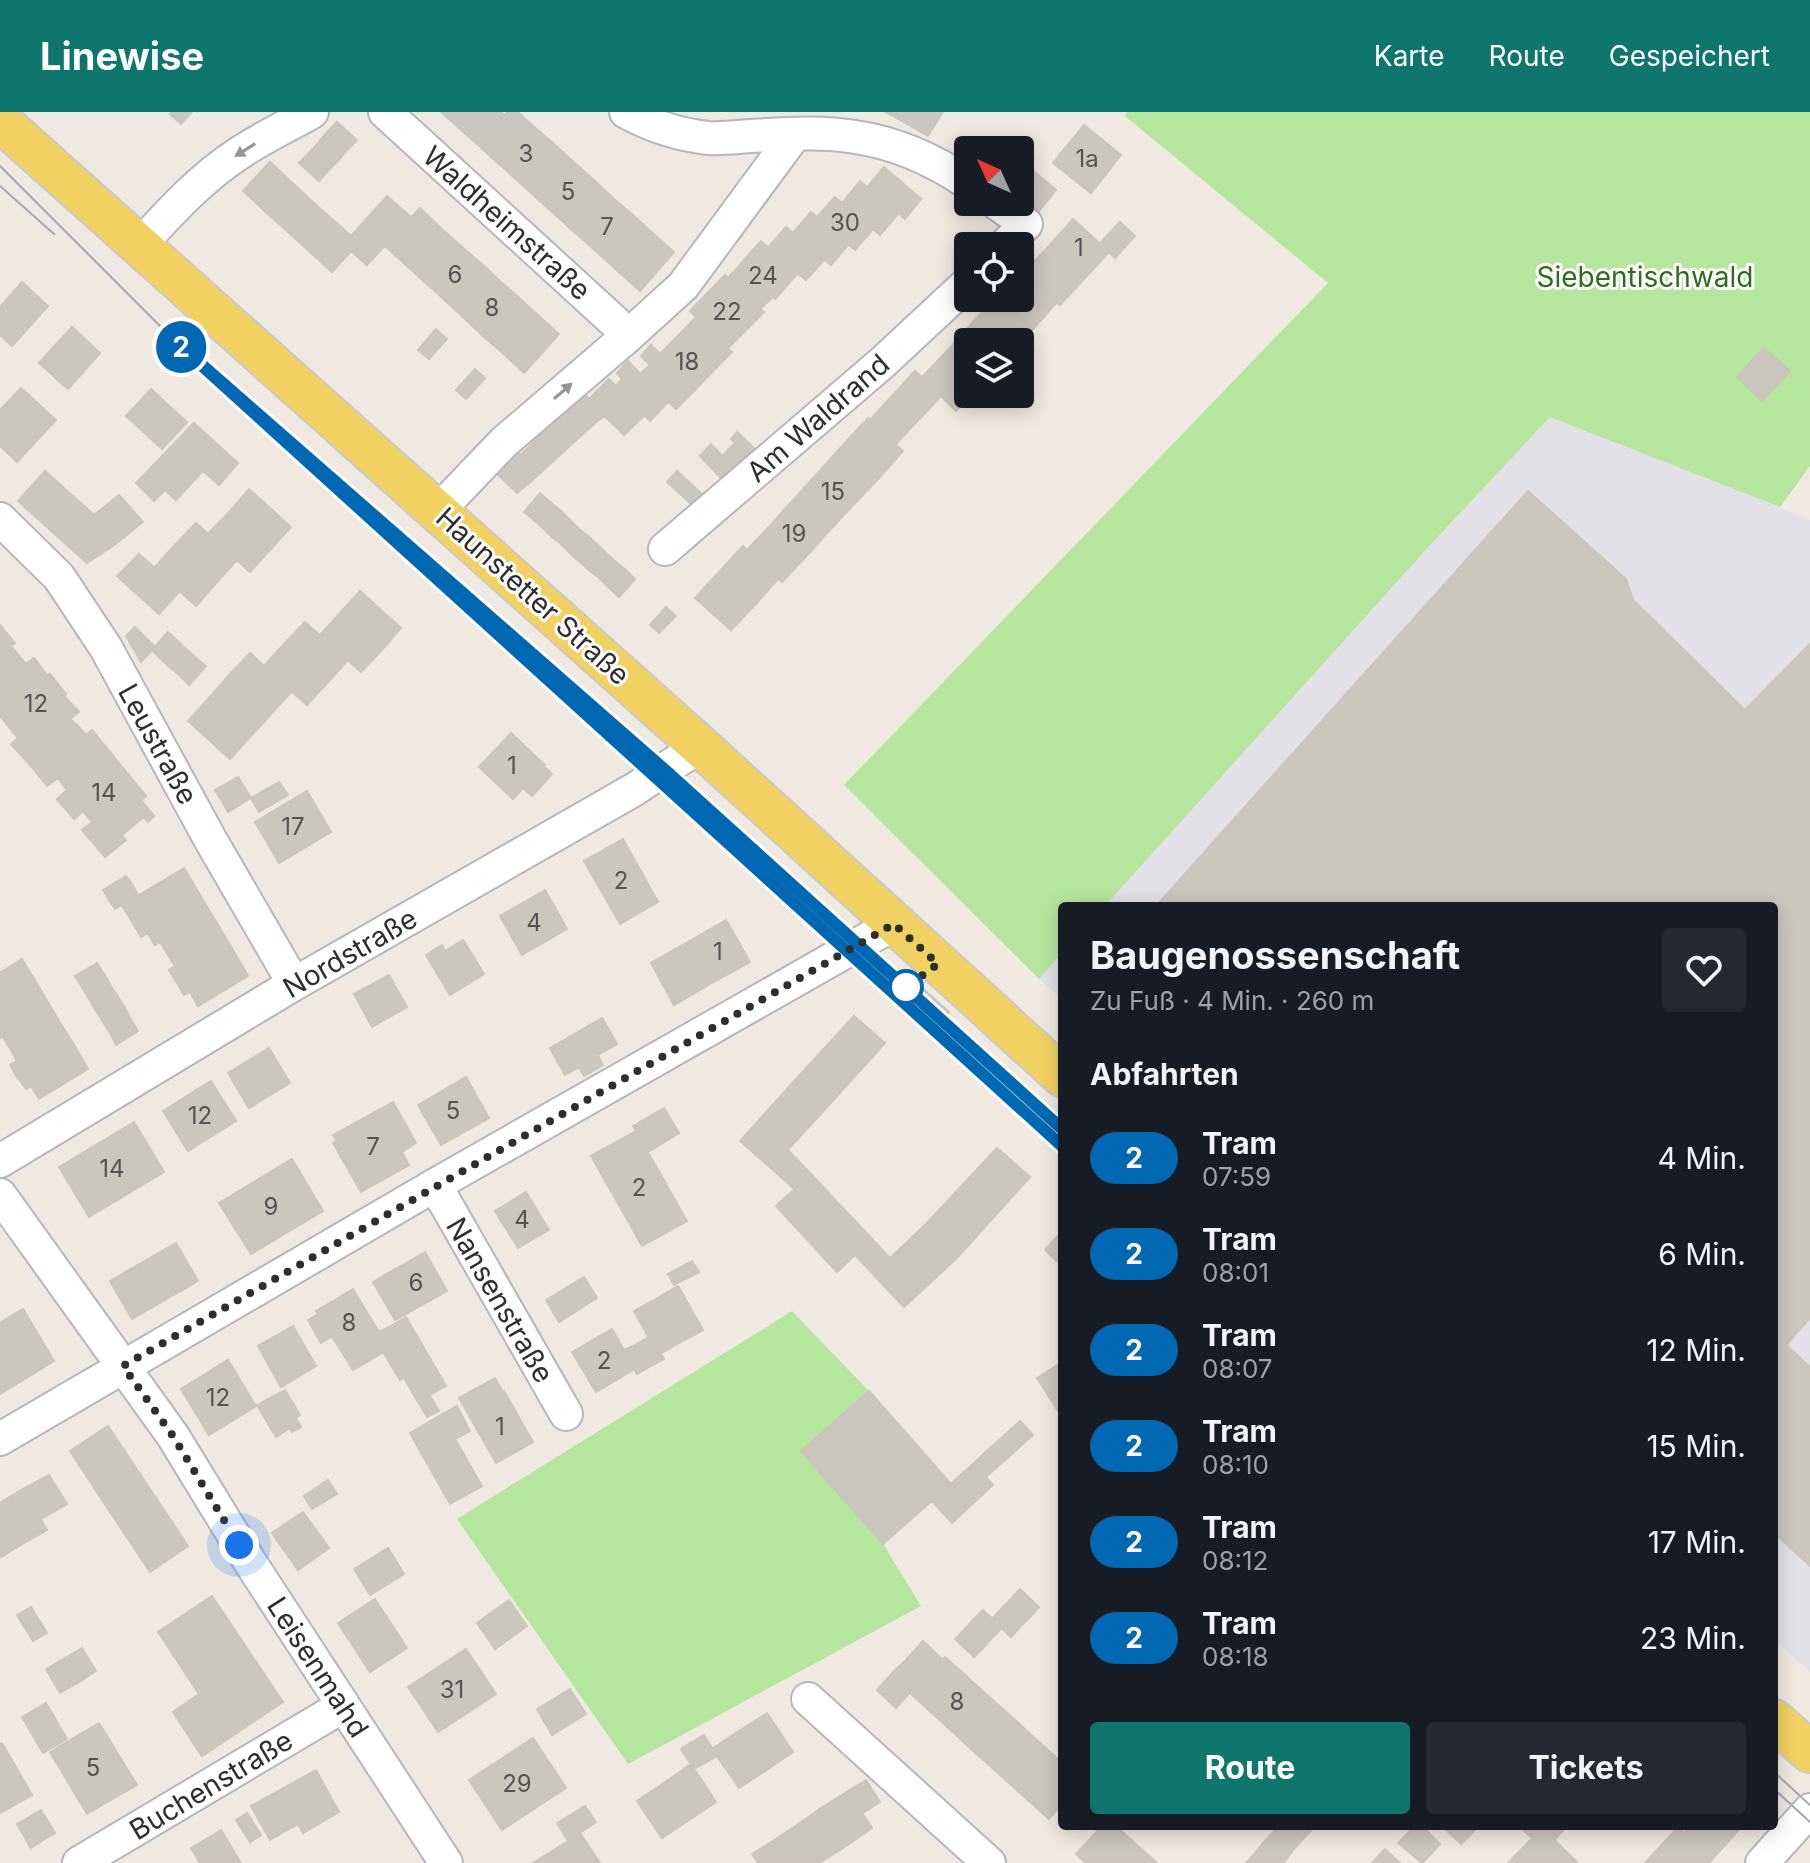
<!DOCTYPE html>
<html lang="de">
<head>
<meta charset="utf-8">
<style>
	:root { --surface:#171b24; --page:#242831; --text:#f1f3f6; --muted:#9ea1a6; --accent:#0f766e }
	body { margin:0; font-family:Inter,sans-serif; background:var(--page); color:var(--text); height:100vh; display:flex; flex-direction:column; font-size:30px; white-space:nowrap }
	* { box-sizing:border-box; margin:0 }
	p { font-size:26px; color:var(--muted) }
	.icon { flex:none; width:44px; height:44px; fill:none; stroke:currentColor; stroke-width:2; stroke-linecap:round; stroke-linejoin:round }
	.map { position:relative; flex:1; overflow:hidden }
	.side { position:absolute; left:1058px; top:790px; width:720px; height:928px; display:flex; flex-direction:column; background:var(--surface); border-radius:8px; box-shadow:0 4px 20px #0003 }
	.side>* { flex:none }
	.badge { padding:0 16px; border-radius:26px; font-size:28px; line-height:52px }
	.needle { width:52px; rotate:315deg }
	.controls { position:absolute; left:954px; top:24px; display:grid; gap:16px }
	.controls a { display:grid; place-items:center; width:80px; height:80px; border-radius:8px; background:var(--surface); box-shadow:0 4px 20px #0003; font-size:40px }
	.you { position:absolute; width:40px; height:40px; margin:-20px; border:6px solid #fff; border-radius:50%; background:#1a73e8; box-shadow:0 0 0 12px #1a73e833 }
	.map>.badge { position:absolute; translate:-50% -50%; box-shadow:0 0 0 4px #fff }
	h2 { padding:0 32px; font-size:30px; line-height:72px }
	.round { display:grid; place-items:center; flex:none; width:84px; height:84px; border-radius:8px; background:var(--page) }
	.headline { display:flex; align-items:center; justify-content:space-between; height:136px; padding:0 32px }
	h1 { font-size:38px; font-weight:700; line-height:60px }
	.button { display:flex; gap:16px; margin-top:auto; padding:16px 32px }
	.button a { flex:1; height:92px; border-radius:8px; background:var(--accent); color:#fff; font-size:32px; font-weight:700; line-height:92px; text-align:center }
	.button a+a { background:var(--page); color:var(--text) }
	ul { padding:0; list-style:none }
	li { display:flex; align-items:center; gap:24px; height:96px; padding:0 32px }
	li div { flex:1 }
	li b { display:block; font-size:30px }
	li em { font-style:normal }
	li .badge { min-width:88px; font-weight:700; text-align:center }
	header { display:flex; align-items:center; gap:48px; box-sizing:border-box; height:112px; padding:0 40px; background:var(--accent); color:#fff }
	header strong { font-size:38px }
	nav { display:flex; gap:44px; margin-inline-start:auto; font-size:28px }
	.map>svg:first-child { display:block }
</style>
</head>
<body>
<header>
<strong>Linewise</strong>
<nav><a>Karte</a><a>Route</a><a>Gespeichert</a></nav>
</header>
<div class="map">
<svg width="1810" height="1751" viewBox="0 0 1810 1751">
	<rect width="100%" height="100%" fill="#efe9e1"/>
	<path fill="#e3e1e8" d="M1550,305L1722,371L1810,408V1560L1774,1528V794H1105L1432,431Z
		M1062,841V887L1039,867Z"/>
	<path fill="#b6e59e" d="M1127,0H1810V354L1780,395L1550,305L1432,431L1105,794H1062V841L1039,867L844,673L1328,171L1125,4Z
		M792,1199L869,1279L802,1339L883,1432L921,1494L628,1652L457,1407Z"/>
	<path fill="#cbc7bf" stroke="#cbc5ba" stroke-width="2" d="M172,0H192L181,12L170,2Z
		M441,0H501L504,3L478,33Z
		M507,0H518L532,13L498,51L478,33Z
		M886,0H943L928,24Z
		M337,10L357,28L347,38L327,20Z
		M532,13L554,32L519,70L498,51Z
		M1084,13L1121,43L1091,81L1053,51Z
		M327,20L347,38L338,49L318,31Z
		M318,31L338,49L328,59L309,41Z
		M554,32L576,52L541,90L519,70Z
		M309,41L328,59L319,69L299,51Z
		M270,50L314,91L288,120L243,79Z
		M576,52L595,69L561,108L541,90Z
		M884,55L921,87L905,107L867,75Z
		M1032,58L1056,78L1038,100L1020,85V73Z
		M595,69L614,87L580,125L561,108Z
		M860,69L898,102L880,123L842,91Z
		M387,84L411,105L367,153L351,139L359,131L351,124Z
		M835,85L873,117L855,138L817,105Z
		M614,87L634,104L599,142L580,125Z
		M314,91L359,131L332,160L288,120Z
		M420,96L441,116L407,154L385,134Z
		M811,100L849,132L831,153L793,121Z
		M634,104L655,123L621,162L599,142Z
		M1073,107L1109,140L1085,166L1050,133Z
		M1120,110L1135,124L1115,146L1100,131Z
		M786,115L824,148L806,168L768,136Z
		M441,116L461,134L427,172L407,154Z
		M655,123L674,140L640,179L621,162Z
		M761,129L798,161L775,187L773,185L760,197L728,166Z
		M1050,133L1085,166L1060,193L1024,160Z
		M461,134L484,154L449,192L427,172Z
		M484,154L500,169L466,208L449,192Z
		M1022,158L1057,190L1033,217L999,186H1020V160Z
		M725,163L764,200L728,236L690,199Z
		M500,169L518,185L483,224L466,208Z
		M22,170L48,194L12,234L0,223V195Z
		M518,185L540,205L505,243L483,224Z
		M995,186H999L1033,217L1020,230H994L973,210Z
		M540,205L559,222L524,261L505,243Z
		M696,205L732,240L714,258L679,223Z
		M973,210L994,230H968V256L948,238Z
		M72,215L100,241L68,277L39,251Z
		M436,217L447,227L429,247L418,238Z
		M679,223L714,258L696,277L660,242Z
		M651,233L696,277L676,297L640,262L650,253L641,244Z
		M1764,236L1790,259L1762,289L1737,265Z
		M948,238L968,256V282H972L956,299L922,265Z
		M628,249L668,290L650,309L616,274L622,267L617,261Z
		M475,257L485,266L466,287L456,278Z
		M915,259L933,275L932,277L940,285L896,332L870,308Z
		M609,267L645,303L624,323L588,288Z
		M21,276L56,308L17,350L0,334V298Z
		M151,277L187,310L162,337L126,304Z
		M582,279L604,304L594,312L571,290Z
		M571,290L594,312L583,322L561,300Z
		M561,300L583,322L572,332L551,311Z
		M868,306L903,339L881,364L845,331Z
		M194,311L238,351L219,373L203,359L176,388L165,378L154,389L136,371Z
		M551,311L572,332L561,342L541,322Z
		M737,320L755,337L736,357L722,344L735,331L731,327Z
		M541,322L561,342L550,352L531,333Z
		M845,331L881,364L861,385L825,353Z
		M711,332L732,354L721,366L700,344Z
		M531,333L550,352L539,362L520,343Z
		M515,338L539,362L528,372L504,348Z
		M504,348L528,372L517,381L494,359Z
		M825,353L861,385L840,407L805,375Z
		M45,359L94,403L113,434L87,451L18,389Z
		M677,359L703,383L692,393L667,370Z
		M805,375L840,407L821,428L786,396Z
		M249,377L291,415L270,438L229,400Z
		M1528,379L1626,467L1633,488L1745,598L1810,532V1206L1786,1233L1810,1255V1454L1774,1421V794H1156Z
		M540,381L550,390L534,408L524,400Z
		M119,383L143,410L113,434L94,403Z
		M550,390L560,398L543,416L534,408Z
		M786,396L821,428L802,449L767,417Z
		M560,398L569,407L552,425L543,416Z
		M229,400L270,438L250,460L208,422Z
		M569,407L578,416L562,433L552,425Z
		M196,411L237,448L217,470L175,433Z
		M578,416L588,424L571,442L562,433Z
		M767,417L802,449L782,470L747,438Z
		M588,424L597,432L580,450L571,442Z
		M597,432L606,441L590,459L580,450Z
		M175,433L217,470L196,494L154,456Z
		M743,434L778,467L755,493L719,460Z
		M606,441L616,450L600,467L590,459Z
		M139,442L180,479L159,502L117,464Z
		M616,450L626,458L609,476L600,467Z
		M626,458L635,467L619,485L609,476Z
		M719,460L755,493L731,518L695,486Z
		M360,479L401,516L381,539L340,501Z
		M666,495L676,504L659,521L650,513Z
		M340,501L381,539L361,560L320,523Z
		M305,510L348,548L328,570L285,531Z
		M0,513L15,531L11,534L20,545L0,561Z
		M135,515L155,535L141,550L126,524Z
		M168,520L178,529L161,547L152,538Z
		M178,529L187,538L171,556L161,547Z
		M285,531L328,570L307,593L264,554Z
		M187,538L196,546L180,564L171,556Z
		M250,541L292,579L271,602L229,563Z
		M20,545L26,552L34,546L47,563L50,562L66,582L64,584L79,600L70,607L78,614L31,654L11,632L18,626L0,604V561Z
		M196,546L206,554L189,573L180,564Z
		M229,563L271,602L251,624L209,586Z
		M209,586L251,624L230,647L188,609Z
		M78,614L86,623L92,618L146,684L141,688L154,704L148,710L144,705L122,723L126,728L105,745L82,718L92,710L83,699L74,707L57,687L67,678L58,666L47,674L31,654Z
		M511,621L545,653L543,654L552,662L532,684L523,676L513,687L479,655Z
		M238,665L245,676L222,689L215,678Z
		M279,670L288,683L259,700L251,686Z
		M245,676L251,686L228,700L222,689Z
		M307,679L331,720L279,751L255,710Z
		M623,727L658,790L620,812L584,749Z
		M184,756L203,788L141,825L122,793Z
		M126,764L133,774L109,788L103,778Z
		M133,774L138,783L115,797L109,788Z
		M545,778L567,817L522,843L500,804Z
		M203,788L218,813L168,843L160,830L155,833L147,821Z
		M726,808L750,850L710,872L686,831Z
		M218,813L233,838L177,871L169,858L175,854L168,843Z
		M463,828L484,862L450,883L426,843L442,833L445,839Z
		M686,831L710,872L674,893L651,851Z
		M233,838L248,864L198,894L190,880L184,883L177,871Z
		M22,847L42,880L0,905V861Z
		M97,851L104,862L82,875L75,864Z
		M104,862L111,874L89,887L82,875Z
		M389,863L407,895L372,915L354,882Z
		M111,874L118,885L96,899L89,887Z
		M923,877L949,900L945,904L920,881Z
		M42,880L59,909L11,938L2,924L0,926V905Z
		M118,885L125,896L103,910L96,899Z
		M125,896L131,908L110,921L103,910Z
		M854,904L885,931L828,994L797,966Z
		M602,906L617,932L598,943L603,953L584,964L579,955L565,963L550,936Z
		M131,908L138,919L116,933L110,921Z
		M59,909L73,931L17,965L10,953L17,949L11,938Z
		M73,931L88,957L39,987L31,974L26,977L17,965Z
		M269,936L290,971L249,996L228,961Z
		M466,965L489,1006L441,1033L418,993Z
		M797,966L828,994L771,1056L740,1029Z
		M211,969L236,1009L188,1039L163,999Z
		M393,990L416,1031L402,1040L409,1053L361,1080L333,1031L337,1029L333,1023Z
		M664,996L679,1021L648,1040L633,1014Z
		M134,1010L164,1060L89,1105L59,1055Z
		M636,1019L687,1109L642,1134L591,1044Z
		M997,1036L1030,1065L956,1147L924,1114Z
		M788,1038L811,1062L794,1077L771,1056Z
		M292,1047L323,1099L251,1142L219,1091Z
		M811,1062L872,1127L837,1160L776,1094Z
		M526,1080L549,1118L518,1136L495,1099Z
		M924,1114L956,1147L904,1195L873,1162Z
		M1062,1119V1154L1045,1138Z
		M872,1127L890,1146L873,1162L855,1143Z
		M176,1131L198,1169L132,1207L110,1169Z
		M425,1140L447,1179L406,1202L385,1163Z
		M692,1149L699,1160L674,1173L668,1162Z
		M385,1163L406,1202L395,1208L373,1170Z
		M584,1165L597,1186L559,1210L546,1188Z
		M678,1174L703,1218L681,1230L656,1187Z
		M353,1177L389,1237L353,1258L316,1199Z
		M656,1187L681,1230L658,1243L634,1199Z
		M23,1197L54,1249L0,1282V1211Z
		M318,1202L332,1224L321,1231L308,1208Z
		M406,1205L446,1274L430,1283L389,1215Z
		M293,1214L316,1254L281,1275L258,1234Z
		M389,1215L439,1299L427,1305L404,1266L400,1268L383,1240L389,1237L379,1220Z
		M612,1217L635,1257L596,1280L572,1240Z
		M649,1225L658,1243L661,1241L664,1247L649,1255L637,1232Z
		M637,1232L649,1255L637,1262L624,1238Z
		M228,1248L256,1294L209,1323L181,1277Z
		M1062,1250V1296L1058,1299L1037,1266Z
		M495,1266L503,1280L467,1300L459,1286Z
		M285,1278L300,1303L296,1306L301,1315L292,1320L272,1285Z
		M504,1279L533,1330L496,1351L467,1300Z
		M869,1279L951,1372L883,1432L801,1339Z
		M272,1285L290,1316L276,1325L257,1293Z
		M457,1294L470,1319L455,1327L482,1374L450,1392L410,1321Z
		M1020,1309L1033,1323L986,1365L993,1373L952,1411L932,1389Z
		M108,1314L148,1374L110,1400L70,1339Z
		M49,1363L67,1392L41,1407L23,1377Z
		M328,1368L337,1382L312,1397L304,1384Z
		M148,1374L188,1434L150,1460L110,1400Z
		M23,1377L47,1418L24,1431L0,1391Z
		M0,1391L24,1431L1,1445L0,1443Z
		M303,1400L329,1436L298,1458L272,1421Z
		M388,1436L404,1462L370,1483L354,1457Z
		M1020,1477L1039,1495L1030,1505L1011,1487Z
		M212,1484L283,1590L202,1644L173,1600L199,1582L158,1520Z
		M375,1487L407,1536L370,1560L338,1511Z
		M1011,1487L1030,1505L1020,1515L1001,1497Z
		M509,1488L527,1514L495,1537L477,1511Z
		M31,1495L47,1521L33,1529L17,1503Z
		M1001,1497L1020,1515L1011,1525L992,1507Z
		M983,1498L1002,1516L992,1526L973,1508Z
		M973,1508L992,1526L983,1536L964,1518Z
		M964,1518L983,1536L974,1545L955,1527Z
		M923,1529L942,1547L933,1557L914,1539Z
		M82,1536L96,1559L84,1567L70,1543Z
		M466,1537L496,1582L438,1620L408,1575Z
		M914,1539L933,1557L924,1567L905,1549Z
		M70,1543L84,1567L72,1574L58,1550Z
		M945,1545L1014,1607L980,1645L911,1582Z
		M905,1549L924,1567L914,1576L895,1558Z
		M58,1550L72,1574L60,1581L46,1557Z
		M895,1558L914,1576L905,1586L886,1568Z
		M886,1568L905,1586L896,1596L877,1578Z
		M570,1577L586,1602L552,1623L537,1597Z
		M46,1591L53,1603L29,1617L22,1605Z
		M767,1601L793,1640L765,1659L739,1619Z
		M53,1603L60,1615L36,1629L29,1617Z
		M1014,1607L1062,1651V1692L1049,1707L980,1645Z
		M99,1611L137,1673L87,1702L50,1640Z
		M60,1615L67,1627L43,1641L36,1629Z
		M739,1619L765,1659L739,1676L712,1637Z
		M704,1623L717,1644L705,1651L692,1630Z
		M533,1626L566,1676L502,1718L469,1668Z
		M692,1630L705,1651L694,1657L681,1637Z
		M2,1631L17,1657L0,1667V1632Z
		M691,1652L716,1690L689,1708L664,1671Z
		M17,1657L32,1683L0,1701V1667Z
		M316,1658L339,1700L303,1721L298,1712L270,1728L251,1694Z
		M866,1668L880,1690L863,1701L848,1679Z
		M664,1671L689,1708L662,1726L637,1689Z
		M848,1679L872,1716L849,1732L824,1694Z
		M585,1694L596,1710L568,1729L557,1711Z
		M824,1694L849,1732L824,1748L800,1711Z
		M41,1698L55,1721L43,1728L29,1705Z
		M247,1701L261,1723L250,1730L236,1708Z
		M29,1705L43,1728L31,1736L17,1712Z
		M800,1711L824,1748L819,1751H792L776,1727Z
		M1102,1714H1116L1157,1751H1086L1076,1742Z
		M1278,1714H1289L1303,1727L1294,1737L1274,1719Z
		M1289,1714H1311L1313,1716L1303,1727Z
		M1414,1714H1422L1440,1732L1431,1742L1408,1721Z
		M1442,1714H1479L1461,1732Z
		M1529,1714H1567L1554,1728L1542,1716L1532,1726L1524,1719Z
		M1690,1714H1742L1709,1751H1645L1678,1715L1684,1721Z
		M1542,1716L1577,1750L1576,1751H1508Z
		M221,1718L241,1751H200L191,1736Z
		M1274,1719L1294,1737L1285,1749L1264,1730Z
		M580,1721L600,1751H533L568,1729Z
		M1408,1721L1431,1742L1422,1751L1398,1731Z
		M776,1727L792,1751H758L752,1742Z
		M1264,1730L1285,1749L1283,1751H1266L1255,1741Z
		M1385,1737L1400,1751H1372Z
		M1255,1741L1266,1751H1246Z"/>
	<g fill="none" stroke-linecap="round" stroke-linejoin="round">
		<defs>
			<path id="minor" d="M385,0L629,223L683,174L795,22
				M626,0C650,13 680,23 708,26C721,27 737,25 751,24C785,22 821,19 855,25C897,31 934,48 968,71
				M995,90L1026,112L1004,134
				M140,133C171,99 202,65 241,40C264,25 289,13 312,0
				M438,399L504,330L629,223
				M0,407L59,465L106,536L210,727L294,872
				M665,437L882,251L968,171
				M0,1049L294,872L635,677L700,634
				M435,1073L566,1302
				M0,1083L173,1324L250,1450L446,1751
				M0,1327L435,1073L894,812
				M808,1587L989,1751
				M79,1751L343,1594
				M1762,1751L1810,1698"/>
			<path id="major" d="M0,9L700,634L1062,964
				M1774,1608L1810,1640"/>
		</defs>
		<use href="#minor" stroke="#b4b7c1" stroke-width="36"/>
		<use href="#major" stroke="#c9c9c9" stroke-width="44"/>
		<use href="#minor" stroke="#fff" stroke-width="32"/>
		<use href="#major" stroke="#f2d163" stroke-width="40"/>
		<path stroke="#a3a6b8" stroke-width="2" d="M0,54L177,231L664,657L1062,1017
			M0,74L54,122
			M710,714L1062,1034
			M1774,1660L1810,1693
			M1774,1677L1810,1710"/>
	</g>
	<defs><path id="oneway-solid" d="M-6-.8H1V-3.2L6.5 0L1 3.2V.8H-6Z" transform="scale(2)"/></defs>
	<g fill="#969696">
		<use href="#oneway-solid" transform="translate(245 38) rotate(148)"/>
		<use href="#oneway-solid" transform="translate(563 279) rotate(-41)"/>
	</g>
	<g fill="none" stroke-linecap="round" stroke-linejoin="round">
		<defs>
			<path id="line" d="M1062,1017L664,657L177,231L1062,1034"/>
		</defs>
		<use href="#line" stroke="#fff" stroke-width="18"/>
		<use href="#line" stroke="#0068b3" stroke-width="12"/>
		<path stroke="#2e2e2e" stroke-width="8" stroke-dasharray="0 14.4" d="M239,1433L173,1324L123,1254L894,812L938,852L906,875"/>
	</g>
	<circle fill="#fff" stroke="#0068b3" stroke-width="4" cx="906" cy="875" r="16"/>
	<g text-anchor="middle" stroke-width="6" stroke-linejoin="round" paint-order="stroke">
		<g font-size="24" fill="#555452">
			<text x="526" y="50">3</text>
			<text x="1087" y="55">1a</text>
			<text x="568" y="88">5</text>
			<text x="845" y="119">30</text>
			<text x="607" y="123">7</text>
			<text x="1079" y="144">1</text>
			<text x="455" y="171">6</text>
			<text x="763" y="172">24</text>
			<text x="492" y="204">8</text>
			<text x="727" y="208">22</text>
			<text x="687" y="258">18</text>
			<text x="833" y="388">15</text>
			<text x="794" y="430">19</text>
			<text x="36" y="600">12</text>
			<text x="512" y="662">1</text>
			<text x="104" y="689">14</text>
			<text x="293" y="723">17</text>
			<text x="621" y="777">2</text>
			<text x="534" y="819">4</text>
			<text x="718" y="848">1</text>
			<text x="453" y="1007">5</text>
			<text x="200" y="1012">12</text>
			<text x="373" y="1043">7</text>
			<text x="112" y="1065">14</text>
			<text x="639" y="1084">2</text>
			<text x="271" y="1103">9</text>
			<text x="522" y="1116">4</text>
			<text x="416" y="1179">6</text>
			<text x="349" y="1219">8</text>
			<text x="604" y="1257">2</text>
			<text x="218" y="1294">12</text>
			<text x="500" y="1323">1</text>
			<text x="452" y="1586">31</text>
			<text x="957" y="1598">8</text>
			<text x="93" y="1664">5</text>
			<text x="517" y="1680">29</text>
		</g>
		<g font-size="28" fill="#2e2e2e" stroke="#fff">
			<text transform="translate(507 111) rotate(42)" y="10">Waldheimstraße</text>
			<text transform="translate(818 306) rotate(-41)" y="10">Am Waldrand</text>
			<text transform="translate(533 484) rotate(42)" y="10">Haunstetter Straße</text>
			<text transform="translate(158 632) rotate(61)" y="10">Leustraße</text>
			<text transform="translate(350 841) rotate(-30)" y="10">Nordstraße</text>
			<text transform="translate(500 1188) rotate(60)" y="10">Nansenstraße</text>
			<text transform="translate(318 1555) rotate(57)" y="10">Leisenmahd</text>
			<text transform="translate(211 1673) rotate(-31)" y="10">Buchenstraße</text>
		</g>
		<g font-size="28" fill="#2c6e1b" stroke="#fff">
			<text x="1645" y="175">Siebentischwald</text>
		</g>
	</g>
</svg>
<div class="controls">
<a><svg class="needle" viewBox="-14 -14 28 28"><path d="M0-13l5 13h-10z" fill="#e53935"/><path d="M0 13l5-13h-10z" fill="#9ea1a6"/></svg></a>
<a><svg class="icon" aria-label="locate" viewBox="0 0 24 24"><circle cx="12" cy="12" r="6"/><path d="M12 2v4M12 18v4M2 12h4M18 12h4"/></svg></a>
<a><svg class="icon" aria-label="layers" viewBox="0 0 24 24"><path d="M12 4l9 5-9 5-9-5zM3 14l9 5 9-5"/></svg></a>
</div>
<div class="you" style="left:239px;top:1433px"></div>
<b class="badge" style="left:181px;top:235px;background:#0068b3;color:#fff">2</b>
<section class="side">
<div class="headline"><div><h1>Baugenossenschaft</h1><p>Zu Fuß · 4 Min. · 260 m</p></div><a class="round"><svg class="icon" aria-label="heart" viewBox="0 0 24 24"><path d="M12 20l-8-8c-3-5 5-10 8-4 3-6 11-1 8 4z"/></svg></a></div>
<h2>Abfahrten</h2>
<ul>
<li><span class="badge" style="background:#0068b3;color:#fff">2</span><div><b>Tram</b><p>07:59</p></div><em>4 Min.</em></li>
<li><span class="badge" style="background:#0068b3;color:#fff">2</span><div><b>Tram</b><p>08:01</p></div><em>6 Min.</em></li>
<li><span class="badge" style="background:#0068b3;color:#fff">2</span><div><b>Tram</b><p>08:07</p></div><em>12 Min.</em></li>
<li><span class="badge" style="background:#0068b3;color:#fff">2</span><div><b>Tram</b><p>08:10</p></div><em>15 Min.</em></li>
<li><span class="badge" style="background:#0068b3;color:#fff">2</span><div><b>Tram</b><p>08:12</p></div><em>17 Min.</em></li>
<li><span class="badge" style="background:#0068b3;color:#fff">2</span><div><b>Tram</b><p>08:18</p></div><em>23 Min.</em></li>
</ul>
<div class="button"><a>Route</a><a>Tickets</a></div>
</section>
</div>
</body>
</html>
